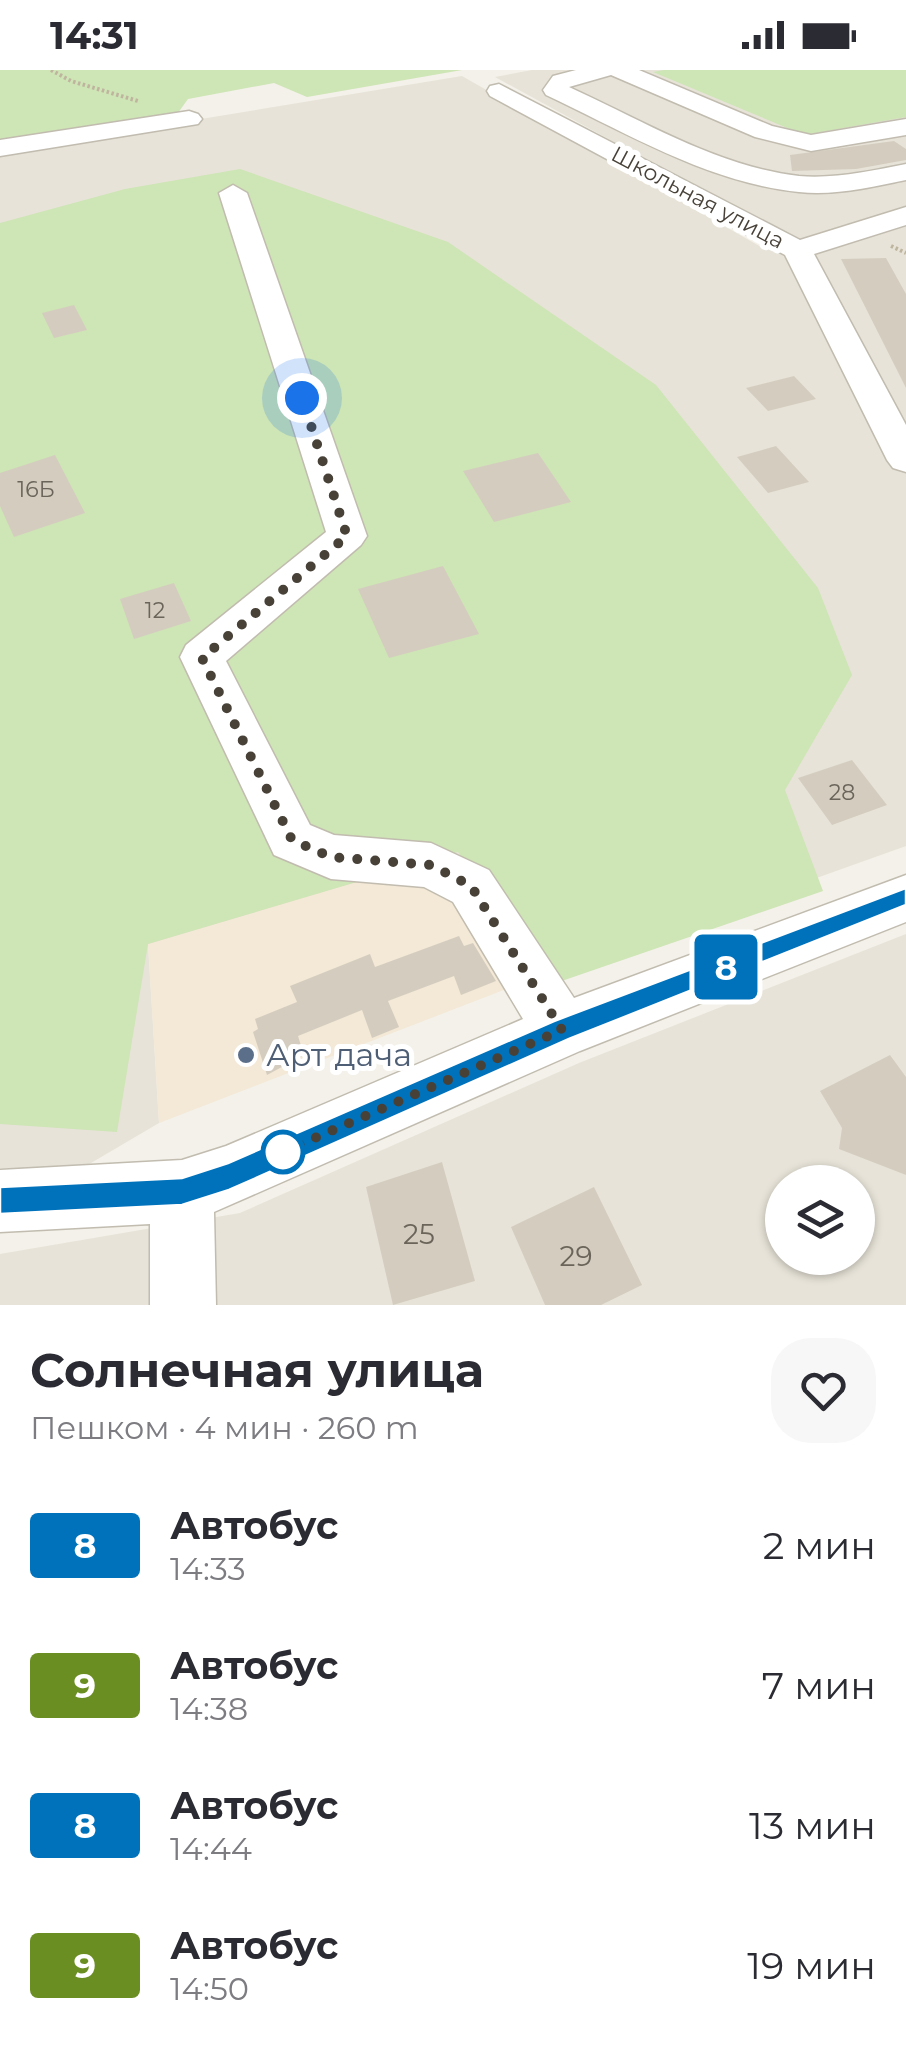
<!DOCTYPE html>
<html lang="ru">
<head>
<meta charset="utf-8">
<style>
	:root { --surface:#fff; --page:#f7f7f7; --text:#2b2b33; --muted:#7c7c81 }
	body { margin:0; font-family:Montserrat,sans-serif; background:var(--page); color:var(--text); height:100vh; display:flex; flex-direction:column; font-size:38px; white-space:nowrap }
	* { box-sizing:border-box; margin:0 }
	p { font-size:32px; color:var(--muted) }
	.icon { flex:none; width:55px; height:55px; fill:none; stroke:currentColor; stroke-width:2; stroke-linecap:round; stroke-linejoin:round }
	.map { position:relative; height:1235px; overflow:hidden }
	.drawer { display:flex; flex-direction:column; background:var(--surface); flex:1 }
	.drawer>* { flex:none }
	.badge { padding:0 20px; border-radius:8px; font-size:35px; line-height:65px }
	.fabs { position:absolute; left:765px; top:1095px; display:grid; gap:20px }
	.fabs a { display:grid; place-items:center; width:110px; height:110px; border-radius:50%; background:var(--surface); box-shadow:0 2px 8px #0004; font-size:50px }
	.you { position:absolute; width:50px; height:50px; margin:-25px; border:8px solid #fff; border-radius:50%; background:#1a73e8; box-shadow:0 0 0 15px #1a73e833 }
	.map>.badge { position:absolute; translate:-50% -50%; box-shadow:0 0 0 5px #fff }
	.round { display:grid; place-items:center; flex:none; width:105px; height:105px; border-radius:40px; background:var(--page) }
	.headline { display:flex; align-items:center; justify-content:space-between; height:170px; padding:0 30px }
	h1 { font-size:48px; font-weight:700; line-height:75px }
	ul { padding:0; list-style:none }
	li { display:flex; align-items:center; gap:30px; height:140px; padding:0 30px }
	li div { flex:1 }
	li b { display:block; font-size:38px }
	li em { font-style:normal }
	li .badge { min-width:110px; font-weight:700; text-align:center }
	.status { display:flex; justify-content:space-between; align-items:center; height:70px; padding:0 50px; background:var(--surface); direction:ltr }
	.status svg { height:28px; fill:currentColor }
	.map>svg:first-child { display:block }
</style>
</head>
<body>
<div class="status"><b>14:31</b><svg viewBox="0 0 49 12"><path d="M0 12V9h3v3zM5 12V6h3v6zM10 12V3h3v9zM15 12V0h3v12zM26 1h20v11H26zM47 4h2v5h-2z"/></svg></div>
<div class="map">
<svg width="906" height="1235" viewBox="0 0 906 1235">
	<rect width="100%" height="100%" fill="#f3f1e9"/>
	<path fill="#e7e3d8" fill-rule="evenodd" d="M532,0H906V776L514,916L148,874L159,1053L74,1103L0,1098V82L462,6L766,180L795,171L495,7Z
		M906,864V1235H0V1184L240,1143L579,993ZM782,1112H858V1188H782Z"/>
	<path fill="#f4e8d6" d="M399,799L463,826L514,916L159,1053L148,874Z"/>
	<path fill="#cee5b5" d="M0,0H462L307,27L274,13L188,29L175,47L0,73Z
		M664,0H906V47L804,65L653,2Z
		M240,99L448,172L656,315L818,518L852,605L785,720L823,821L553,914L458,782L148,874L117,1062L0,1054V153L125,119Z"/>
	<path fill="#d4cdbf" d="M894,71L906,79V90L856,99L792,101L790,85Z
		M886,188L906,224V318L841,189Z
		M74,235L87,260L54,268L42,243Z
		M794,306L816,329L768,341L746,318Z
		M776,376L809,412L768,423L737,387Z
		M538,383L571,432L494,452L463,401Z
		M55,385L85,443L14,467L0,436V403Z
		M443,496L479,564L389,588L358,519Z
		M174,513L191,551L134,569L120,529Z
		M852,690L887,735L832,755L798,708Z
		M459,866L464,876L473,873L496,911L461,925L454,906L388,931L399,957L372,968L362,940L298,966L304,985L267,1005L253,962L258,959L255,949L297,932L290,916L370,884L375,897Z
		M890,985L906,1007V1105L839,1079L842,1058L820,1021Z
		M442,1092L475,1211L393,1235L366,1117Z
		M594,1117L642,1215L601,1235H545L511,1157Z"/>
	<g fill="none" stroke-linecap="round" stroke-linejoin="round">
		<defs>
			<path id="minor" d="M576,0H639L772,56L811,65L906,49V65L811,81L755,67L611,5L569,17C642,50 718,97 799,106C834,109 871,101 906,94V110C871,117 834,126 799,122C709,113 627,63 546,25L543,20L553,6Z
				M499,14L800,170L906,137V155L814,184L906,355V402L893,398L887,390L785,185L490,26L487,21L490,16Z
				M189,41L198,44L202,49L198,54L0,86V70Z
				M233,115L247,123L367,466L361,475L226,591L310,755L334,765L431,773L489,800L574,928L906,805V852L580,981L214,1142L216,1235H150V1154L0,1162V1100L182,1090L226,1076L523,949L453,832L424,817L331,809L274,785L180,587L186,575L326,462L219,123Z"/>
		</defs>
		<use href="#minor" stroke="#c1bcaf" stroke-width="3"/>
		<path stroke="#bfb59f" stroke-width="4" stroke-dasharray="2.5 2.5" stroke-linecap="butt" d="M51,0L71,11L138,31
			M891,176L906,183"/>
		<use href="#minor" fill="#fff" fill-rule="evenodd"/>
	</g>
	<path fill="#0072bc" stroke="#fff" stroke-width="2.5" d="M906,818V835L569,969L229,1120L182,1135L0,1144V1117L182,1108L228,1093L554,951Z"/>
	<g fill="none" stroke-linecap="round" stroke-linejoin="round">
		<path stroke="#474138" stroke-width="10" stroke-dasharray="0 18" d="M283,1082L562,960L471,816L431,795L331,787L292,770L202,588L347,466L302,328"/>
	</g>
	<circle fill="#5c6f8a" stroke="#fff" stroke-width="4" cx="246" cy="985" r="10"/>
	<circle fill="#fff" stroke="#0072bc" stroke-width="5" cx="283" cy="1082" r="20"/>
	<g text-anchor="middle" stroke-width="10" stroke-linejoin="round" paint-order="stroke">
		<g font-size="22" fill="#474138" stroke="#fff">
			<text transform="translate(698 127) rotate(28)" y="8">Школьная улица</text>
		</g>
		<g font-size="22" fill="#6a645a">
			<text x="36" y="427">16Б</text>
			<text x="155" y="548">12</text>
			<text x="842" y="730">28</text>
		</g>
		<g font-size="28" fill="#6a645a">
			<text x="419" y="1174">25</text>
			<text x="576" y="1196">29</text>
		</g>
		<g font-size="32" fill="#4e5e75" stroke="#fff" text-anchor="start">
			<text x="266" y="996">Арт дача</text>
		</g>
	</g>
</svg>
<div class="fabs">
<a><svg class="icon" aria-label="layers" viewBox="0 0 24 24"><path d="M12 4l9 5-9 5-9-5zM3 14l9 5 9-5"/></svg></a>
</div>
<div class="you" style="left:302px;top:328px"></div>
<b class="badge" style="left:726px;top:897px;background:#0072bc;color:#fff">8</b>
</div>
<section class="drawer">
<div class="headline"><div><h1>Солнечная улица</h1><p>Пешком · 4 мин · 260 m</p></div><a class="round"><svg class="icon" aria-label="heart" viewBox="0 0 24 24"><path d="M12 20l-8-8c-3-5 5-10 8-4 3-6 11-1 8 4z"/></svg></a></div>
<ul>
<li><span class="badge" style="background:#0072bc;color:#fff">8</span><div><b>Автобус</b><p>14:33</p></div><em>2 мин</em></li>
<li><span class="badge" style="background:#6b8e23;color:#fff">9</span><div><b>Автобус</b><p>14:38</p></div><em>7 мин</em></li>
<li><span class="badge" style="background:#0072bc;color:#fff">8</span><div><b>Автобус</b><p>14:44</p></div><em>13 мин</em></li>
<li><span class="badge" style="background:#6b8e23;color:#fff">9</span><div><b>Автобус</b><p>14:50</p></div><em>19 мин</em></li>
</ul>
</section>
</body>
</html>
